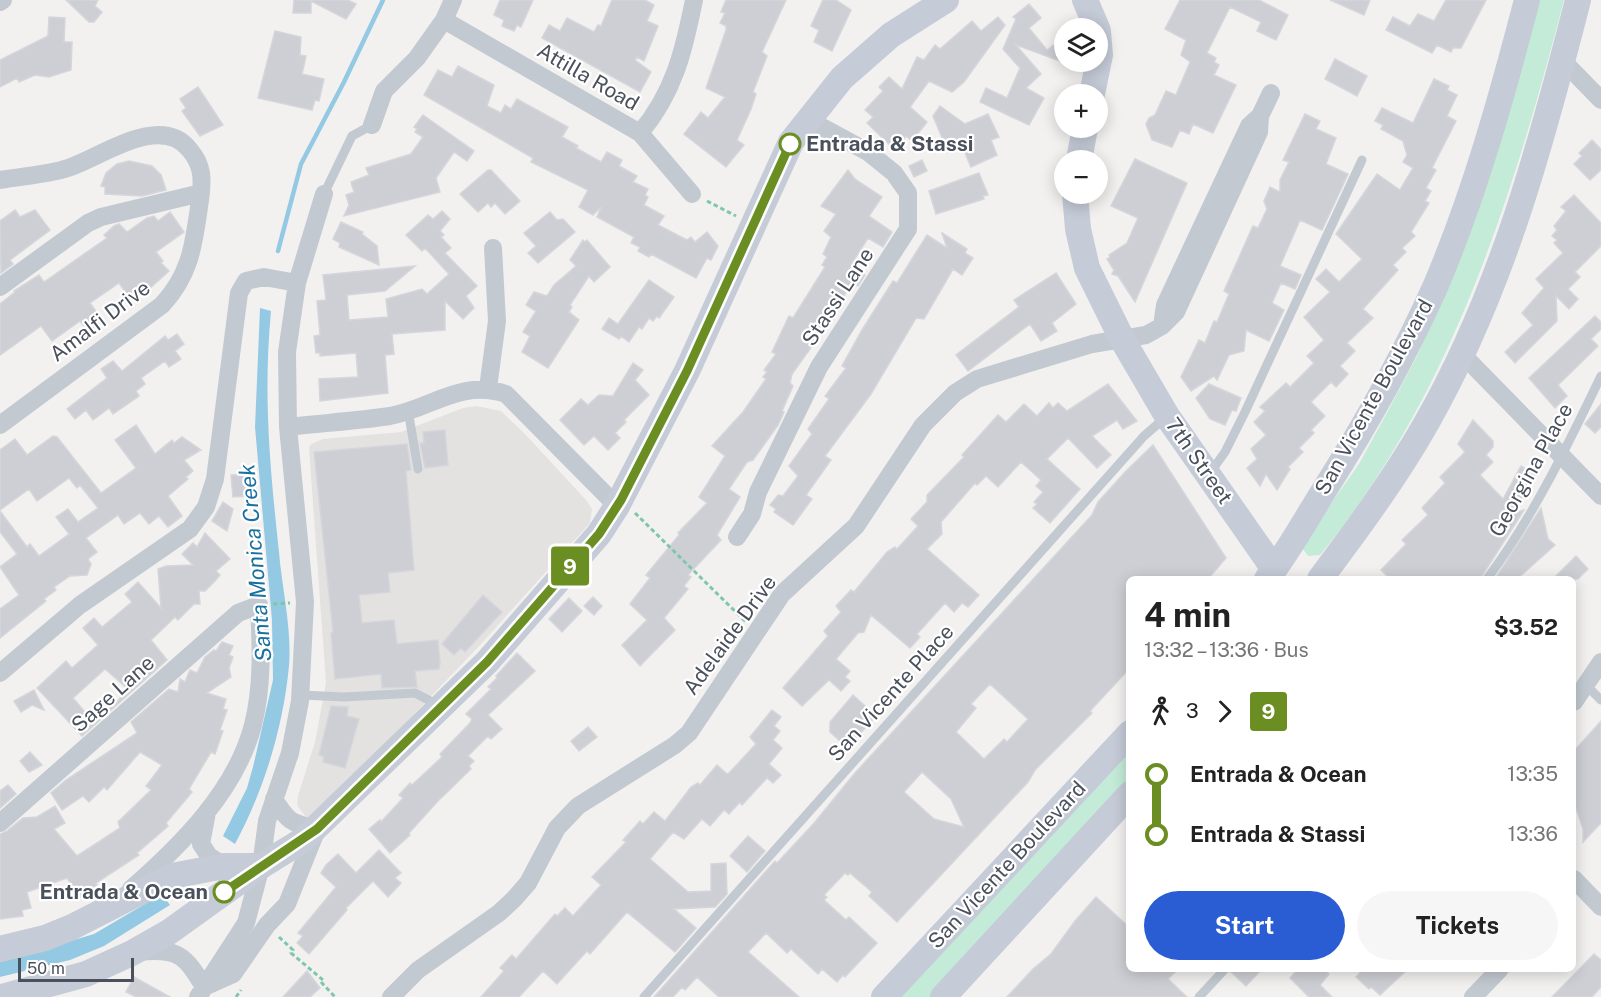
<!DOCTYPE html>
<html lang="en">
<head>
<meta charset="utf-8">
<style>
	:root { --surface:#fff; --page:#f6f6f6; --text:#222; --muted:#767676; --accent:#2a5dd3 }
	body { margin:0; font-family:"Public Sans",sans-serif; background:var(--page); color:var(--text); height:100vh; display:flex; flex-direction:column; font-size:22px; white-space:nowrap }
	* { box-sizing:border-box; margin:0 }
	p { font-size:20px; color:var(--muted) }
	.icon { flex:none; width:33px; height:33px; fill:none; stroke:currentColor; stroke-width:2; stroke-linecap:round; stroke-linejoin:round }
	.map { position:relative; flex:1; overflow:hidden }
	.drawer { position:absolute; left:1126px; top:576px; width:450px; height:396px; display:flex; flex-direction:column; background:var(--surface); border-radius:9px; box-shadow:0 3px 15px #0003 }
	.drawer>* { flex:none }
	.badge { padding:0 12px; border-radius:4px; font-size:21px; line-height:39px }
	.fabs { position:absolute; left:1054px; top:18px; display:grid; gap:12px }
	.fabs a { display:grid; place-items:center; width:54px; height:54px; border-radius:50%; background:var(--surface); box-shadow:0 3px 15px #0003; font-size:30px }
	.scale { position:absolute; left:18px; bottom:15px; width:116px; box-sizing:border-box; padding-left:6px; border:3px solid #4a515c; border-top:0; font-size:16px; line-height:21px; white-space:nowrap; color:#4a515c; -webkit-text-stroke:4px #fff; paint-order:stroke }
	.map>.badge { position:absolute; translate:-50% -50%; box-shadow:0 0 0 3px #fff }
	.legs { display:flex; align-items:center; gap:9px; height:66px; padding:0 18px; font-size:20px }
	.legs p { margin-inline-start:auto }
	.overview { display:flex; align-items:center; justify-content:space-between; height:102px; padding:0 18px }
	h1 { font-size:33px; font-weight:700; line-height:45px }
	.cta { display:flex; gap:12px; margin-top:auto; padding:12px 18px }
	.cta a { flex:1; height:69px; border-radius:36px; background:var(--accent); color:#fff; font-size:24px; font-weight:700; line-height:69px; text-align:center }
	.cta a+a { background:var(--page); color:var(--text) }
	ul { padding:0 18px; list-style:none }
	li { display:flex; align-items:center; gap:21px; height:60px; font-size:22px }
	li i { display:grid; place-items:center; width:9px; height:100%; margin:0 8px; background:currentColor }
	li i::after { content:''; width:15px; height:15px; margin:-8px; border:4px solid; border-radius:50%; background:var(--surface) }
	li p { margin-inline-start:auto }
	li:first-child i { background:linear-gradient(#0000 50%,currentColor 0) }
	li:last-child i { background:linear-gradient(currentColor 50%,#0000 0) }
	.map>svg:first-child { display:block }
</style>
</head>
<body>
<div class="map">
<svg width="1601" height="997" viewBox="0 0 1601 997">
	<rect width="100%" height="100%" fill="#f2f1f0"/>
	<path fill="#e3e2e1" d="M476,406L501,411L525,434L586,500L592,509L590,523L481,644L319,814L306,817L297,805L298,796L315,742L326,683L309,448L311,444L323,439L401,432L463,408Z"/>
	<path fill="#c3ebd8" d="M1537,0H1564C1513,196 1451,396 1320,555L1308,556L1303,549V543L1359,464L1382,422L1417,356L1455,270Z
		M1129,743V781L932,997H897Z"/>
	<path fill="#94c9e4" d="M260,308L271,311C263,396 270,468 279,552C282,589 292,629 289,666C283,728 264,790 235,844L223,836L247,788L253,767L273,680L272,620L255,427Z
		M162,894L170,905L104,946L70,960L0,977V962L94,934Z"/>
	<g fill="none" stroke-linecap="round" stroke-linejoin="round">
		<path stroke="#94c9e4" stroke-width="4.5" d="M278,251L301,164L344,82L383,0"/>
	</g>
	<path fill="#cecfd4" stroke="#d5d6db" stroke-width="1.5" fill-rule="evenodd" d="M66,0H98L95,6L102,12L94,22H89Z
		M294,0H348L356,4L346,19L311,1V13H293Z
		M500,0H533L521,27L517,25L514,31L502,26L504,20L494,15Z
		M612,0H645L654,5L647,21L658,26L644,61L637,57L635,60L651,72L640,92L542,38L549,25L560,31L567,18L594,32L598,25L601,26Z
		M726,0H786L762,52L767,56L753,92L756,94L751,109L737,140L744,145L726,167L684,134L701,112L708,118L725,97L706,88L726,30V26L720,23L725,13L721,12Z
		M823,0H836L851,10L832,51L814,42L819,30L811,26Z
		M1180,0H1259L1288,15L1276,40L1257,31L1261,22L1230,7L1207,53L1216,58L1214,62L1219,65L1214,75L1236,85L1213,133L1193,124L1189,134L1180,130L1172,147L1152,140L1146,124L1149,118L1155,115L1166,91L1176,95L1190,62L1181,55L1186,40L1165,29Z
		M1330,0H1370L1364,15Z
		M1446,0H1486L1461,48H1453L1451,52L1437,45L1432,53L1386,30L1393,17L1410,26L1418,14L1434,21Z
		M1029,4L1041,18L1029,28L1047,50L1055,44L1065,47V63L1016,45L1041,74L1026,88L1044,98L1029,125L980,102L986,88L1007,98L1020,68L1003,49L1016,19L1013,17Z
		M49,17L65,18L64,42H72L71,70L49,77L35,75L19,82L17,78L0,87V60L48,36Z
		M998,17L1005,25L964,82L952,92L929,81L910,107L927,122L912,141L906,136L897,147L891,146L867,123L873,117L865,110L883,91L879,87L889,77L902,89L917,57L924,60L935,45L940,49L972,21L981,31Z
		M275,31L301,37L300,55L306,56L302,74L324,79L319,101L315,100L312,110L258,98Z
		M1335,59L1367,76L1357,96L1325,79Z
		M458,66L494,85L487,106L501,113L505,105L511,109L517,99L568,127L562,137L578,146L576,148L601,162L607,152L622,160L619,166L637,176L633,182L648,189L645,195L648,197L644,205L664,216L658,225L687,240L691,237L695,242L707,232L718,246L711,260L707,258L696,278L651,254L649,257L638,251L640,247L631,243L634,237L597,217L601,207L593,215L579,207L588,190L531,162L533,158L424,95L438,70L452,77Z
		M1434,79L1449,86L1447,90L1457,95L1447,116L1456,121L1432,168L1436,170L1426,188L1431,191L1425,201L1429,203L1411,232L1415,236L1402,248L1406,252L1393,265L1398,270L1363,309L1373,318L1347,343L1355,351L1340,366L1348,374L1336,387L1331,382L1311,402L1325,416L1311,430L1314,433L1299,448L1303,452L1288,467L1290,469L1277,490L1266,474L1260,486L1247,468L1257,459L1251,449L1266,435L1254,422L1265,411L1260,407L1286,383L1290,387L1314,363L1307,356L1324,340L1304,317L1330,292L1316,279L1326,269L1339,282L1362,259L1336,234L1377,174L1400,190L1413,168L1403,162L1407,155L1403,141L1381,129L1383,125L1375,121L1382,108L1413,123Z
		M198,87L223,125L200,136L182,111L186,108L180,99Z
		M940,106L965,124L988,114L999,137L991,140L997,155L971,167L962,146L948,152L933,116Z
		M1305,114L1320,121L1316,129L1336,138L1326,164L1348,174L1322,230L1300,220L1280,266L1301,275L1295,289L1281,283L1272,303L1284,310L1269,341L1246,330L1244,351L1229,355L1217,380L1214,376L1191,391L1181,377L1199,340L1205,343L1214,321L1217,322L1229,294L1224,291L1253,226L1258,228L1267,209L1264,201L1270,187L1280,192V180L1289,162L1283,160Z
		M423,115L474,151L467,161L454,152L436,178L440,192L344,216L349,205L346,195L354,192L351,182L369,175L366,168L411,154L423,137L415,132L417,129L414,127Z
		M1592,140L1601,149V170L1590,180L1574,164L1582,156L1579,153Z
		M1135,159L1187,183L1135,302L1118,276L1112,274L1114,270L1107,259L1110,257L1109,255L1127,243L1138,218L1111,206Z
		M922,160L927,171L914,177L909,166Z
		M129,161L152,166L161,175L166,190L142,196L105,194V187L101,186L106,173L117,164Z
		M488,170H491L520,201L505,214L495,203L491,207L488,203L478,212L460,194Z
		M848,170L855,179L882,197L869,216L892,232L883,247L868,238L851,265L865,275L858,286L852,283L833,313L836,315L826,330L821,326L810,349L792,374L790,383L793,386L782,411L784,412L778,425L753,460L747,462L729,489L740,497L717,535L721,540L688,575L691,577L684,586L688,589L664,618L675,630L640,666L622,645L647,620L630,604L650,578L646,575L679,535L678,533L707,503L699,497L725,456L712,446L743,412L766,379L763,377L767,372L764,370L776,354L772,352L789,316L793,318L825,267L822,265L827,257L823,254L831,237L824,231L836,214L821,206Z
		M979,173L988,195L983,196L984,199L936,214L929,191Z
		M1574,195L1601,223V246L1575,272L1580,277L1568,289L1578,299L1569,309L1556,296L1557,321L1515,363L1505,352L1533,325L1522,313L1544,288L1536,279L1563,253L1554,243L1557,240L1552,236L1557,230L1554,226L1566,211L1561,207Z
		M15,210L20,217L35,210L50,230L10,260L13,264L1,273L0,221Z
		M442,211L450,219L440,231L444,235L441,237L451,248L445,253L477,286L466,296L474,308L463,319L445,301V330L392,334L394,354L385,355L388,393L320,401L319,379L358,377L356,353L320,356V353H316L314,336L320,335L317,301L326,300L323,275L415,266L385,291L347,295L349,320L388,317L386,299L422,289L427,294L449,274L425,248L422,251L406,235L428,215L433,219Z
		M170,212L184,232L156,252L163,261L161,263L169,271L147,291L131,300L119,283L90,303L103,321L88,331L80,321L52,341L41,326L0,355V304L15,292L14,291L39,275L44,282L107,238L104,235L114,226L119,224L127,232L147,218L154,216L158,221Z
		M550,212L557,220L563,219L575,232L538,263L528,253L536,246L524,233Z
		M341,222L363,232L362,234L377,246L379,265L339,247L340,243L333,239Z
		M942,233L967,249L965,253L973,258L962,275L953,269L924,319L916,318L871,394L825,456L831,460L806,495L812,499L793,525L774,512L776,509L770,505L778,495L783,496L798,476L789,466L812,434L808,429L829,399L825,396L846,368L842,366L862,330L893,281L897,283L927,235L947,248Z
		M583,240L585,242L587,240L610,267L594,282L589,276L570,305L572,307L569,312L579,320L548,368L522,352L530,336L523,332L536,311L526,305L534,292L547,296L554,285L576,266L570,260Z
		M1056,273L1076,304L1052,323L1057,331L1041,341L1030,324L968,371L956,355L1019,307L1014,300Z
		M649,280L674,297L659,318L657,316L653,321L649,318L642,329L639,327L629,342L621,336L619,339L602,329L609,318L618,324Z
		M1595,316L1601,322V329L1591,339L1598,346L1558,385L1567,396L1555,408L1529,378Z
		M177,334L184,344L175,351L181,359L169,367L165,361L141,378L145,384L136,391L139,396L113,414L109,408L93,420L86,410L75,419L67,409L107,378L101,369L113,361L122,371L165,336L168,340Z
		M633,363L643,370L635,380L649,395L624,420L626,422L615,433L620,438L608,450L594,436L584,445L560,420L581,399L588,405L599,395L613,396Z
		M1108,384L1137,421L1123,429L1117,420L1092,436L1111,455L1097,468L1068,438L1047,459L1080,489L1050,523L1033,508L1037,504L1034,502L1043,492L1036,486L1041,480L1021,462L998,487L986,476L977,485L975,483L941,522L942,534L927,549L979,595L968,607L962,603L954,612L945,603L917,634L920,637L910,648L871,615L864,632L858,633L836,659L850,671L845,677L850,681L841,691L829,680L802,706L783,688L828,636L824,631L841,612L836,606L851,590L854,592L887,552L895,547L897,549L918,526L911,519L927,502V495L964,457L962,455L998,415L1006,422L1024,404L1037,416L1049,403L1053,408L1058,403L1067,411Z
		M1209,384L1241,398L1236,411L1232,410L1225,425L1210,419L1196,398Z
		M1601,404V427L1595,433L1585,424Z
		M1473,420L1493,441V447L1486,455L1493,462L1480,475L1503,499L1521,466L1535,474L1514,513L1524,510L1480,579H1390L1381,570L1406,544L1402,540L1428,515L1422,508L1445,483L1440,477L1465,452L1458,444Z
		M136,425L155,454L172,440L174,443L182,437L201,450L184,460L193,471L186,477L188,479L168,496L182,516L168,527L159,516L149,524L140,513L124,524L118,515L86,538L97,552L88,559L91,564L87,575L70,576L54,587L56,590L44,599L46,601L0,638V609L19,595L0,567L17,554L0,532V511L27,547L30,544L39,556L69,534L56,517L68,509L78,522L98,508L80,485L77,488L69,478L37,501L29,489L0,510V450L15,439L27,455L53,436L57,437L101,493L136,468L115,440Z
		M445,430L448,465L425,468L420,443H424L423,432Z
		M407,444L411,470L406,471L414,570L388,573L390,592L359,595L362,623L394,620L397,644L438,640L440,663L439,669L415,671L417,687L382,688L381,674L335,679L331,633L333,632L314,452Z
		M1153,445L1226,558L1208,579H1130V668L1090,711L1092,713L1035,770L1028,782L897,922L869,896L872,892L850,873L848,875L845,873L824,895L827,897L824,900L846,920L849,917L877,943L845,977L843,975L837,982L822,969L818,974L791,949L787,953L766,933L748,952L799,997H719L697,977L685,990L682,987L673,997H654L775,861L777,863L815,822L855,773L1092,515L1098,502L1126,471ZM990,684L1028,719L1007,742L1004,739L984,759L956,732L976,708L971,704ZM922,772L951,799L964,827L934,819L904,792Z
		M246,474L248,496L233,497L231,475Z
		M223,502L233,509L227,531L212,521Z
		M1541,508L1548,539L1555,545L1517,579H1495Z
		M205,533L230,559L216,571L220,575L215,581L205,591H199L200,604H194L178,620L175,617L151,640L167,660L82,736L37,688L66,661L72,668L98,645L83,628L94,618L102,627L132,602L125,594L138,582L161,608L158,569L166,566L193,565L182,554L193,543L197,547ZM105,669L128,689L116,703L105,704L90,718L73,698Z
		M1576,556L1588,569L1578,579H1553Z
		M483,595L502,612L465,652L461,648L454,655L442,644Z
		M593,597L602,606L594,615L584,606Z
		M569,598L582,611L562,632L549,619Z
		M222,642L233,646L229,655L233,657L229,668L231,677L207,693L226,699L223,709L227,710L220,730L223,731L215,754L211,752L189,789L192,792L166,823L168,826L137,853L139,855L96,883L97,885L80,897L67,878L27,892L31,908L22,910L23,916L0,919V834L7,831L23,818L37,817L55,806L65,823L54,829L77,856L120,828L118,822L151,790L146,786L162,765L140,752L107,790L104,787L89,802L83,796L62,810L51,793L66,780L137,733L131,722L169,689L178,692L180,679L185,682L190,670L197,673L205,657L214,650L216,651Z
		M517,653L535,671L488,715L502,729L491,739L488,736L468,756L474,761L469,766L471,769L438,801L409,833L410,835L390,853L369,829L380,820L381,822L403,798L399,795L410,783L412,785L442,757L440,754L470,723L472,719L466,714L491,689L488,687L497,678L496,676Z
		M34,690L44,710L32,705L21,712L14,701Z
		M853,695L876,716L855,739L841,742L830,732V722Z
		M331,706L348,707L347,716L359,719L345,768L323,762L324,757L319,755Z
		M772,710L781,717L774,726L780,731L773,740L782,748L769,764L781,775L773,783L767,778L742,805L740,802L729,814L724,810L710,826L702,819L684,839L673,832L650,859L688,892L711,891V864L726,863L727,894L715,907L674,909L696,928L675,952L627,912L590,954L587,951L557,984L543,971L519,997H481L504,971L500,968L512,955L516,959L555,914L557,916L565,908L573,916L601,885L592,877L626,842L623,840L640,821L643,824L654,812L665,821L691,787L698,783L700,785L717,765L727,774L730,772L756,744L750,737Z
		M1601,721V823L1583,842V829L1574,802V751Z
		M588,727L597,737L579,751L571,741Z
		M30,752L42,765L29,772L20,761Z
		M8,785L16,794L0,808V791Z
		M748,836L765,851L747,872L730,856Z
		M379,850L401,873L395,878L401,883L388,897L373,881L346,908L347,910L309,954L297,943L303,936L298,933L336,887L321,873L326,865L338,854L356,873Z
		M1096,897L1130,928V969H1178L1168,979L1187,997H1007L1033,969L1051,954L1075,921Z
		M1594,954L1601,960V987L1592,997H1552Z
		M1232,969H1262L1246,986L1231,972Z
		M1298,969H1323L1329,974L1320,985L1332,997H1309L1290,978Z
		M1363,969H1408L1380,995L1371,987L1369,989L1356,977Z
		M307,971L320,988L310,997H283Z
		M134,977L170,997H136L126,992Z"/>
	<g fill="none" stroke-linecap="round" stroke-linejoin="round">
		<path stroke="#7ec7ac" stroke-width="3" stroke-dasharray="4.5 3" stroke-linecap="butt" d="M707,201L736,216
			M635,513L746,622
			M273,604L290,603
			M279,937L293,950L291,953L323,980L321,982L335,997
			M236,997L241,990"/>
		<path stroke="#c2c9d0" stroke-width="9" d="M324,194L352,136L372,125
			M408,410L418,469
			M1210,473L1225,452L1245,412L1362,160
			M1487,579C1534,516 1567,446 1601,376
			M1586,685L1601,700
			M301,695L344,697L415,693L440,706
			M644,997L1144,436L1166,417
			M1199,997L1225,969"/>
		<path stroke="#c2c9d0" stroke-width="18" d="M0,2L3,0
			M444,20L640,133L692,194
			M1562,60L1601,100
			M372,125L384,91L417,58L444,20L453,0
			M640,133C674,93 684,50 694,0
			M0,180C22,176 46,175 68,168C101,157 160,113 189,149C203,165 203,179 200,200C194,241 192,273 162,305L0,425
			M0,287L88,223L101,217L201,193
			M1162,326L1165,305L1249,126L1260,116L1271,93
			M1462,354L1601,496
			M488,388L497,321L493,248
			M288,427C322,423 356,421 390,416C433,408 460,379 506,394L617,506
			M737,537L752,514L758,492L819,367L908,229V193L894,173L868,152L807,119
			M0,673L80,605L190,529L206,507L215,479L239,293L246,281L264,277L297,283
			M1574,702L1601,662
			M207,812L201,844L209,856L224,866
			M0,823L238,613L259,605C261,645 263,686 253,725C236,791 180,846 131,889
			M1574,879L1601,907
			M139,952C178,948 185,955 204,987L233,974L267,925L287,904L317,829C291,823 288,822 274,799
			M198,997L246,923L261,866L267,821L290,753L300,701L305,602L288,427L287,352L297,283L324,194
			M391,997L418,970L499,913L514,899L528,883L557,828L578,806L675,745L689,733L782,594L856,526L923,425L955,393L977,379L1092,344L1146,335L1162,326L1176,312L1259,132L1260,116
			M1473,997L1500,969"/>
		<path stroke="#c5cbd7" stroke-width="26" d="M1085,0L1097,28
			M1092,94L1100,55L1098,31
			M1079,160L1085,128
			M1075,194L1078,229L1087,268L1122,339L1167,416L1274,569
			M1267,579C1288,552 1305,521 1323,492C1365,426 1404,357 1436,285C1475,193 1502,96 1527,0
			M1320,579C1358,528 1396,477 1427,422C1502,290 1541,145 1578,0
			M0,949L45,938L72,927L172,876L224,866H261
			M2,997L86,974L132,953L169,932L261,866L303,840L487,662L599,534L617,506L687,371L791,142L842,78L891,35L946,0
			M884,997L1130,733
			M943,997L1130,794"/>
	</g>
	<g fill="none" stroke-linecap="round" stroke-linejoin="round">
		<defs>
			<path id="line-1" d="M224,892L317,829L487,662L599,534L621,500L687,371L790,144"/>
		</defs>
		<use href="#line-1" stroke="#fff" stroke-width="14"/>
		<use href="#line-1" stroke="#6b8e23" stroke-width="9"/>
	</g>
	<g fill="#fff" stroke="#6b8e23" stroke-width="3">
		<circle cx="790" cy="144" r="10"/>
		<circle cx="224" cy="892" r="10"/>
	</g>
	<g text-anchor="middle" stroke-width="4.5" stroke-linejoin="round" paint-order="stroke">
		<g font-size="21" fill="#4a515c" stroke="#fff">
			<text transform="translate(588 77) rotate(30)" y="7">Attilla Road</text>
			<text transform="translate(838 297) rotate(-57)" y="7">Stassi Lane</text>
			<text transform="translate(100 321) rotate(-37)" y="7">Amalfi Drive</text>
			<text transform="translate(1374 397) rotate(-61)" y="7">San Vicente Boulevard</text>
			<text transform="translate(1199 461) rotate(55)" y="7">7th Street</text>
			<text transform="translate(1531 470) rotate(-61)" y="7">Georgina Place</text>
			<text transform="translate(730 635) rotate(-54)" y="7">Adelaide Drive</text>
			<text transform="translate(891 693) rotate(-48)" y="7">San Vicente Place</text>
			<text transform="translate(113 694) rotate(-42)" y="7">Sage Lane</text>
			<text transform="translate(1007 865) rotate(-47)" y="7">San Vicente Boulevard</text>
		</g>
		<g font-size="21" font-weight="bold" fill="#4a515c" stroke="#fff" text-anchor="start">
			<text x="806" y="151">Entrada &amp; Stassi</text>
			<text x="208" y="899" text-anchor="end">Entrada &amp; Ocean</text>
		</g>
		<g font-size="22" font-style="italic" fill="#1a719f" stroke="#fff">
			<text transform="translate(255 563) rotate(-95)" y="8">Santa Monica Creek</text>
		</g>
	</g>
</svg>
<div class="fabs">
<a><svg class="icon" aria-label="layers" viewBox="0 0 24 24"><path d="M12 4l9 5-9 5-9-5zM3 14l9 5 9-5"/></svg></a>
<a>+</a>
<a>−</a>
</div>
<div class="scale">50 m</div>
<b class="badge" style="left:570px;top:566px;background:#6b8e23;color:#fff">9</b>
<section class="drawer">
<div class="overview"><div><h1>4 min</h1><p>13:32 – 13:36 · Bus</p></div><b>$3.52</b></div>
<div class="legs"><svg class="icon" aria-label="walk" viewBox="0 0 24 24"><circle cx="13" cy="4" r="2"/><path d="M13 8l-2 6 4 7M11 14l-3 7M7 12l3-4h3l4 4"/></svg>3<svg class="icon" aria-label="forward" viewBox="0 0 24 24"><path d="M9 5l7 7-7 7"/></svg><b class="badge" style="background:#6b8e23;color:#fff">9</b></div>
<ul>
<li><i style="color:#6b8e23"></i><b>Entrada &amp; Ocean</b><p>13:35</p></li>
<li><i style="color:#6b8e23"></i><b>Entrada &amp; Stassi</b><p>13:36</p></li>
</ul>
<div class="cta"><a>Start</a><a>Tickets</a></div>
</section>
</div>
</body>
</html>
